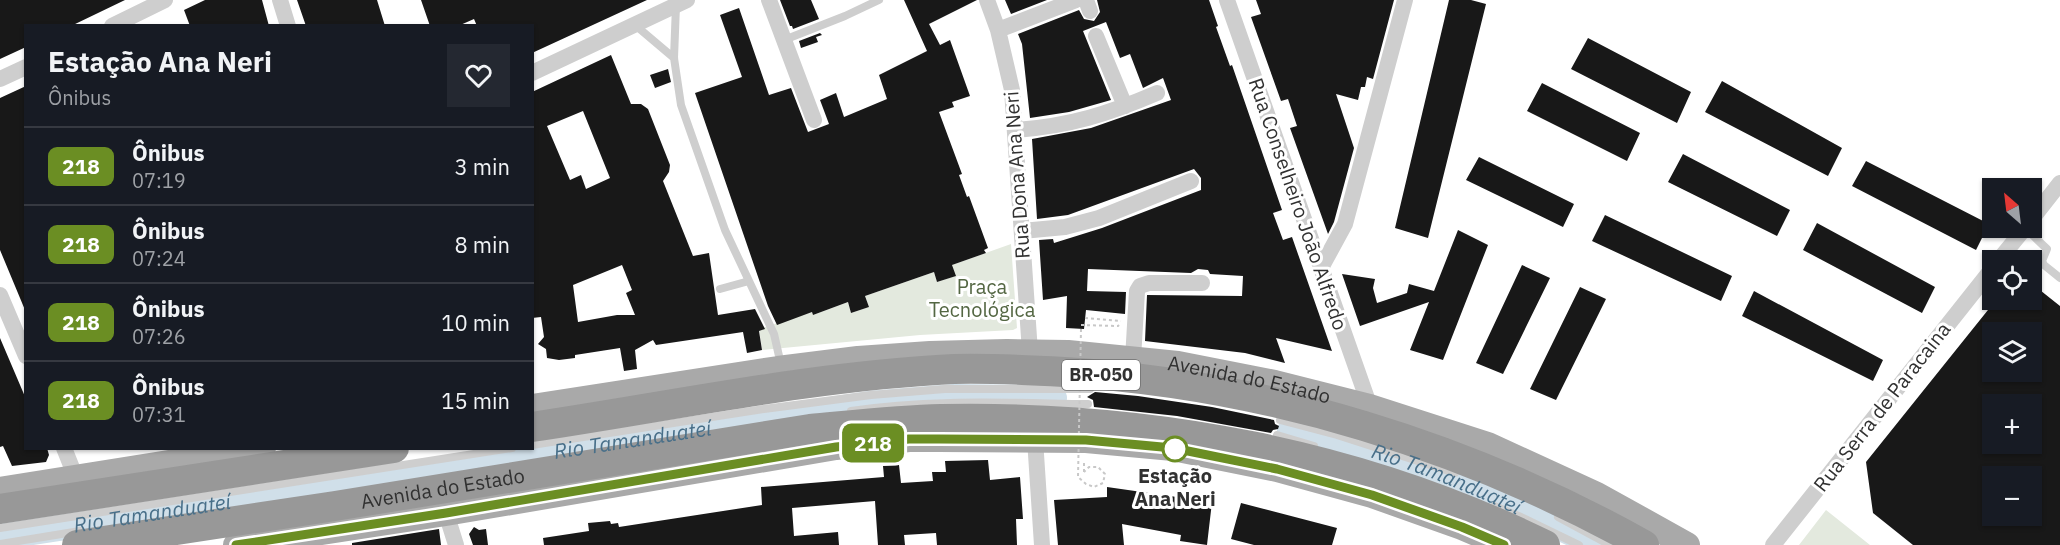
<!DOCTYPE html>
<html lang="pt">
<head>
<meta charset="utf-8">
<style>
	:root { --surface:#171b24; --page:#242831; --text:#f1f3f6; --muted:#9ea1a6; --line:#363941 }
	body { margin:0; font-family:"IBM Plex Sans",sans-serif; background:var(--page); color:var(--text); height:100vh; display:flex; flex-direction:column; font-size:22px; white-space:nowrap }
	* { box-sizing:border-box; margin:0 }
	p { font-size:20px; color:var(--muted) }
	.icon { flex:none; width:33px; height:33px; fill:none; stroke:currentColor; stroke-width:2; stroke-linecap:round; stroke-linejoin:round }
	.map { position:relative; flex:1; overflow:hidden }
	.side { position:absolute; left:24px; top:24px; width:510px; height:426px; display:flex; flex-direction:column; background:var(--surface); border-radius:0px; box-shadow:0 2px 4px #0004 }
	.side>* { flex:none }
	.badge { padding:0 12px; border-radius:9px; font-size:21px; line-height:39px }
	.needle { width:39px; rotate:332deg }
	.fabs { position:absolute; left:1982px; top:178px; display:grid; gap:12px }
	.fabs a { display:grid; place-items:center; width:60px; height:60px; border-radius:0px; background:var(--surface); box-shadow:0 2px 4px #0004; font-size:30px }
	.map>.badge { position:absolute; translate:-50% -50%; box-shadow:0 0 0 3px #fff }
	.round { display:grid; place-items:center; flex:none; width:63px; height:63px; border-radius:0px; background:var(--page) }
	.headline { display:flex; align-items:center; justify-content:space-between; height:102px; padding:0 24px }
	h1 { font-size:28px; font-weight:700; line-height:45px }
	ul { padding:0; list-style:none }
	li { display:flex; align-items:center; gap:18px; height:78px; padding:0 24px; border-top:2px solid var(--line) }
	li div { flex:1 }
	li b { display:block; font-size:22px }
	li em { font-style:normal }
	li .badge { min-width:66px; font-weight:700; text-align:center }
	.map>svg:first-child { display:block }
</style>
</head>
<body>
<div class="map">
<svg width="2060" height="545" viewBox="0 0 2060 545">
	<rect width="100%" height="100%" fill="#fff"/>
	<path fill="#e3e9de" d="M1011,244L1017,328L1013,330L920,335L762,350L759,329L812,312L813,315L848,302L851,313L869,307L865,296L934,272L937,282L955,276L952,265Z
		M1826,510L1870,545H1799Z"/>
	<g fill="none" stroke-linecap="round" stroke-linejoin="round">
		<g stroke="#d0dfe9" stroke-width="26">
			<path id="s1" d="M1290,431C1311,436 1332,440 1353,445C1438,468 1518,507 1596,545"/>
			<path id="s2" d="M0,537L869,404L955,397L1054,398"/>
		</g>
	</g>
	<path fill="#181818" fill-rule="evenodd" d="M0,0H125L71,26H26V47L0,59Z
		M205,0H262L269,26H190L184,10Z
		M297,0H377L385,26H306Z
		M421,0H647L532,53V26H477L474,19L458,26H430Z
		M780,0H811L819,19L793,29L792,26H790Z
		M904,0H977L929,24L940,45L950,40L970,96L952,102L954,107L939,112L962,174L959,175L967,197L969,196L988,248L984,250L986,253L952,265L956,276L937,282L934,272L865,296L869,307L851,313L848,302L813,315L812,312L777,325L768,306L695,93L742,77L720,15L739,8L769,95L791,88L808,132L829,124L820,100L836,93L844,117L887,99L879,75L927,51Z
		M1005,0H1047L1011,14Z
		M1097,0H1209L1218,26L1216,27L1230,66L1232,65L1282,210L1273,213L1283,240L1292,237L1332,351L1276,338L1285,363L1245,353L1145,341L1147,295L1242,296L1243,276L1210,274L1208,270L1198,269L1191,273L1088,269L1087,291L1126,292L1125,314L1086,310L1084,329L1066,328L1067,296L1043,300L1039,240L1053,239L1054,243L1102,228L1201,190V178L1194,169L1068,215L1037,219L1032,139L1091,128L1171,100L1163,78L1143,88L1130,54L1120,58L1106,22L1083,31L1111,100L1069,112L1030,118L1022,44L1018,34L1079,10L1084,19L1094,21L1100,12Z
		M1256,0H1394L1373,79L1367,77L1365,87H1361L1358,100L1336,94L1354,148L1334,222L1328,234L1290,128L1297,126L1288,99L1281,101L1251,17L1261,14Z
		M1449,0H1471L1486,4L1428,238L1395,228Z
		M820,33L822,35L816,37L818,42L801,48L799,41Z
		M1588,38L1691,92L1677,123L1571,69Z
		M611,55L631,104H641L648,109L670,165L669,172L663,181L693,256L709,253L718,315L755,309L765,329L759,331L762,350L747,353L743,332L656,345L653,340L635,350L637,369L624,371L620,348L575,355V358L559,360L547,358L546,349L538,344L544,337L541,317L532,318V92ZM583,111L610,178L586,189L581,175L570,180L547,126ZM622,265L632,290L626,293L635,315H617L578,322L573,285Z
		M668,69L671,82L655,88L650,75Z
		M1722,81L1842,148L1828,176L1705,112Z
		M1542,83L1640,133L1627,161L1527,111Z
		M26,86V310H25L0,250V98Z
		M1683,154L1790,210L1777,236L1668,182Z
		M1479,157L1574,204L1563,227L1466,180Z
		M1866,161L1989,224L1976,250L1852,186Z
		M1605,215L1732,276L1721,301L1592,241Z
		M1817,223L1935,287L1922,313L1803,250Z
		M1458,230L1488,245L1443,360L1410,350L1429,302L1360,326L1342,274L1375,279L1373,288L1377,303L1407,293L1409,284L1434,291Z
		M1522,265L1550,278L1503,374L1476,363Z
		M2031,283L2060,306V545H1913L1873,513L1866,462L1996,300H2031ZM1992,333H2031V372H1992ZM1992,405H2031V444H1992ZM1992,477H2031V516H1992Z
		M1580,287L1606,299L1556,400L1530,389Z
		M1754,291L1883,360L1873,381L1742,316Z
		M0,338L26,399V448H47L49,455L46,462L12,466L3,446L0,447Z
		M1095,392L1138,396L1212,407L1274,420L1275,424L1279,426L1278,429L1273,430L1271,433L1177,416L1094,407L1093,400L1087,397Z
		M988,460L990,480L1020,477L1023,519H1016L1017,545H937L936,533L904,535L905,545H878L875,501L792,508L794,536L838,532L839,545H544L543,538L589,531L588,523L610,521L611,524L618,523L619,527L762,505L761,487L884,477L883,466L899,465L901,483L933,481L932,472H946L945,461Z
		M1107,487L1212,502L1207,545L1180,541L1181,535L1122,524L1124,545H1058L1054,500L1107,497Z
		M1241,503L1337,528L1332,545H1254L1231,539Z
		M474,527L479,530L486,529L488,545H473L469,534Z
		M439,529L441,545H352V543Z"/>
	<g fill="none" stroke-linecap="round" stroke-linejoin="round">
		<path stroke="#c8c8c8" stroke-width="2" stroke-dasharray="3 3" stroke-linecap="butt" d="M1085,318L1121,321
			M1081,325L1118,326L1119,325
			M1084,472V460"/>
		<path stroke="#cecece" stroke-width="8" d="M676,5L674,58L681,105L725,230L774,334L779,356V366
			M635,25L674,58
			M784,40L845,16L879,0
			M2025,228L2047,249L2042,261L2044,265L2060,278
			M720,289L749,281
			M851,411C929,399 1009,403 1088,404
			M1280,420L1337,435L1455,473
			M1277,435L1314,446
			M532,445L764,409L871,395L945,389H1090
			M1494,506L1521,517L1579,545
			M1558,517L1610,545
			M0,528L512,448
			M0,544L80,531"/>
		<path stroke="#cecece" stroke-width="16" d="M280,0L288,26
			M769,0L814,120
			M987,0L998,30L1012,90L1030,352
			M1086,0L1090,11
			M1227,0L1370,407
			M112,26L165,0
			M998,30L1076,0
			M1096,36L1125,106
			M532,73L687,0
			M0,79L26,67
			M1016,130C1070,126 1108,114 1157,93
			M2031,220L2060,183
			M1022,231L1065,227L1099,218L1191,181
			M1998,261L2025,228
			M1321,268L1345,224L1405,0
			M0,295L26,356
			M1133,359L1137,291L1140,286L1149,283H1202
			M1035,439L1042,545
			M64,448L76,478
			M446,513L456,545
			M1773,545L1992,269"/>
		<g stroke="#a9a9a9" stroke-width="26">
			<path id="s3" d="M532,407L778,369L858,359L930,354L1007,352L1068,353L1178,364L1275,383L1370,407L1488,445L1597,495L1687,545"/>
			<path d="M0,490L263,448"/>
			<path d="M236,545L446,513L836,447L909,439H939L1086,440L1173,448L1277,469L1372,495L1462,527L1504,545"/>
		</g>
		<g stroke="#989898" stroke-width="30">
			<path d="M532,427C673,406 812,376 954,369C991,368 1028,370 1064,372C1267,384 1467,446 1644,545"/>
			<path d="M0,509L394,448"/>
			<path id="s4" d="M77,545L335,506L810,429C854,425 898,420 941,419C1149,415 1358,453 1545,545"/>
		</g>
		<path stroke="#c8c8c8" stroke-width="2" stroke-dasharray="3 3" stroke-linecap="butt" d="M1081,329L1078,477L1086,484L1094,487L1103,483L1105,474L1098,467H1089L1084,472"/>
	</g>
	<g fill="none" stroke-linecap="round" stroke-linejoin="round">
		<defs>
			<path id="line" d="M236,545L446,513L836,447L909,439H939L1086,440L1173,448L1277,469L1372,495L1462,527L1504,545"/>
		</defs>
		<use href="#line" stroke="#fff" stroke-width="14"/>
		<use href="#line" stroke="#6b8e23" stroke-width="9"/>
	</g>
	<circle fill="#fff" stroke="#6b8e23" stroke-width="3" cx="1175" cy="449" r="12"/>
	<g text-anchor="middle" stroke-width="6" stroke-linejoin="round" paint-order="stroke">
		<rect fill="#fff" stroke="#6f6f6f" stroke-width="1.5" x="1062" y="360" width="78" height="30" rx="4.5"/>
		<g font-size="18" font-weight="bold" fill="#313131">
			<text x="1101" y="381">BR-050</text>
		</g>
		<g font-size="20" fill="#313131" stroke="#fff">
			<text transform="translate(1017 175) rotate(-94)" y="7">Rua Dona Ana Neri</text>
			<text transform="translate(1298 204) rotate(71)" y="7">Rua Conselheiro João Alfredo</text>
			<text dy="7" stroke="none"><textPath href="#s3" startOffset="723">Avenida do Estado</textPath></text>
			<text transform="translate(1882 407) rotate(-52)" y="7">Rua Serra de Paracaina</text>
			<text dy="7" stroke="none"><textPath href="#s4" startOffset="370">Avenida do Estado</textPath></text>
		</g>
		<g font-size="20" fill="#546743" stroke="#fff">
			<text x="982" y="294">Praça<tspan x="982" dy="23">Tecnológica</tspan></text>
		</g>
		<g font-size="20" font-weight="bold" fill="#313131" stroke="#fff">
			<text x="1175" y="483">Estação<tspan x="1175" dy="23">Ana Neri</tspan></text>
		</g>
		<g font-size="21" font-style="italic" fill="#486f89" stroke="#fff">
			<text dy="7" stroke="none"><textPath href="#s2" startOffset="640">Rio Tamanduateí</textPath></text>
			<text dy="7" stroke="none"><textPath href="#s1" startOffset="164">Rio Tamanduateí</textPath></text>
			<text dy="7" stroke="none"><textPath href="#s2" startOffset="154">Rio Tamanduateí</textPath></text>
		</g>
	</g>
</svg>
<div class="fabs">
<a><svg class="needle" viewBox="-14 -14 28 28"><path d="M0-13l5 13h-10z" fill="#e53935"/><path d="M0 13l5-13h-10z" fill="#9ea1a6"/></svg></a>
<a><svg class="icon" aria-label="locate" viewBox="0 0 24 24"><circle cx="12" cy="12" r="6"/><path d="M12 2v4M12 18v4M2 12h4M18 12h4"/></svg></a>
<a><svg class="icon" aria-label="layers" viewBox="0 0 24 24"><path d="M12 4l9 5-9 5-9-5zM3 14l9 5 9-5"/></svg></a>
<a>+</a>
<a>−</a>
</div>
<b class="badge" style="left:873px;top:443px;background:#6b8e23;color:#fff">218</b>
<section class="side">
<div class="headline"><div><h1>Estação Ana Neri</h1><p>Ônibus</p></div><a class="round"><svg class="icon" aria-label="heart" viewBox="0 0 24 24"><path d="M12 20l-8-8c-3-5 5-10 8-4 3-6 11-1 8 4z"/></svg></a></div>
<ul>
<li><span class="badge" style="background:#6b8e23;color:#fff">218</span><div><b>Ônibus</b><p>07:19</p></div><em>3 min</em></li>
<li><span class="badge" style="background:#6b8e23;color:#fff">218</span><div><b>Ônibus</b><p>07:24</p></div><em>8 min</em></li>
<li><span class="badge" style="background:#6b8e23;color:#fff">218</span><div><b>Ônibus</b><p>07:26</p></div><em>10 min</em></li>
<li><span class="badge" style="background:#6b8e23;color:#fff">218</span><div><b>Ônibus</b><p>07:31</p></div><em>15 min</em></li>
</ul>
</section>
</div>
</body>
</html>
